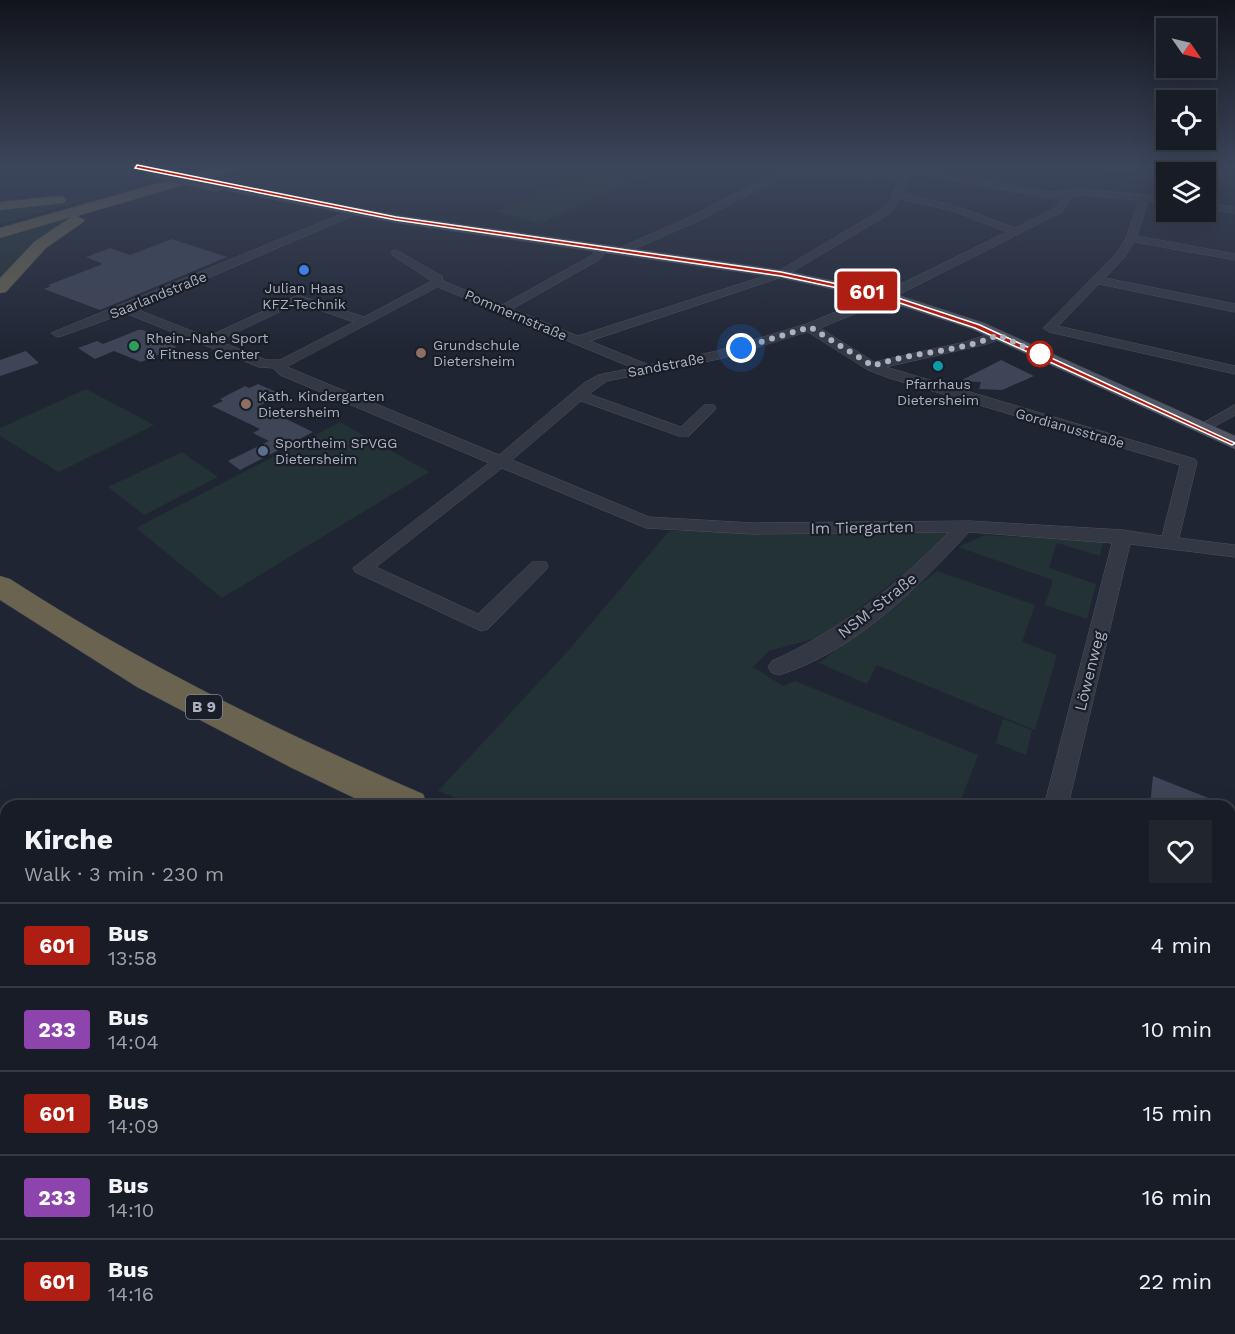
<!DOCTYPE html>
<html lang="en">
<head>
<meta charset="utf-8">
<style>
	:root { --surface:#181c26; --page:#21252e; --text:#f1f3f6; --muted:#9fa1a7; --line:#363a43 }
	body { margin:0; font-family:"Work Sans",sans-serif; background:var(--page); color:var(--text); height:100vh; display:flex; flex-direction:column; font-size:22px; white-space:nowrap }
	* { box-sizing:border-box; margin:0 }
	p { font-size:20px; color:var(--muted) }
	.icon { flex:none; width:33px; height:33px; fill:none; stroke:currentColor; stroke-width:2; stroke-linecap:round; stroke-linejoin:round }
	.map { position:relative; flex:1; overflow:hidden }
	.panel { position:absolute; left:0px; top:800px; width:1236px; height:536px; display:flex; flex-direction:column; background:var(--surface); border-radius:18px 18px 0 0; box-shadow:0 6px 24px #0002,0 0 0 2px var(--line) }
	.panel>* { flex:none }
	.badge { padding:0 12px; border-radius:4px; font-size:21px; line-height:39px }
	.needle { width:39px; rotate:124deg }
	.controls { position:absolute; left:1156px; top:18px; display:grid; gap:12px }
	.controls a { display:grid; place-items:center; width:60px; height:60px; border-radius:0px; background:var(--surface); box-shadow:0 6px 24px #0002,0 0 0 2px var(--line); font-size:30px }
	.you { position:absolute; width:30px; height:30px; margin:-15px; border:4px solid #fff; border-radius:50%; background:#1a73e8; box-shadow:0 0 0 9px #1a73e833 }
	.map>.badge { position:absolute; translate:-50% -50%; box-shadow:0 0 0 3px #fff }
	.round { display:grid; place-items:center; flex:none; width:63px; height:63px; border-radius:0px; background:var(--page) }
	.head { display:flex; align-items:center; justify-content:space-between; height:102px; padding:0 24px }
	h1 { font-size:28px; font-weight:700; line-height:45px }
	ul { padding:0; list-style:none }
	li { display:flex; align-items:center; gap:18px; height:84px; padding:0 24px; border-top:2px solid var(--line) }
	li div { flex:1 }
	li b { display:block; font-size:22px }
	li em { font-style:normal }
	li .badge { min-width:66px; font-weight:700; text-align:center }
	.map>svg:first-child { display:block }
</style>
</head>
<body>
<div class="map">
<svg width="1235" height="1334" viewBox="0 0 1235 1334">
	<rect width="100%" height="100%" fill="#202533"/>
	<path fill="#233235" d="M1105,167H1235V188L1206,184V172H1167V178L1108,171Z
		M594,170L656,171L539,224L495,211Z
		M96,197L0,224V209Z
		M97,208L55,229L0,284V236Z
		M86,389L154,425L59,472L0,436V428Z
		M340,422L429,472L222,598L136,528Z
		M182,452L218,477L144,515L108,487Z
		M955,529L921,560L824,636L769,651L753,667L783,686L795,681L978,755L959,805L478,806L438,791L567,652L669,531Z
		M985,535L1103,542L1100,556L1057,543L1049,568L1096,584L1087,619L1045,605L1053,580L958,547Z
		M937,571L1035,605L1022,642L1057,655L1035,730L877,665L867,684L819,663Z
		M1003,719L1032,730L1026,755L996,743Z"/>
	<path fill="#3e4556" d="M172,239L227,257L100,310L44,289L51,286L48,285L103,264L86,257L110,248L130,255Z
		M138,330H143L177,347L141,362L114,351L95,359L78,348L97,341L103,344Z
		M26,351L39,363L0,376V360Z
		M1001,360L1034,376L1002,390L979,389L981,382L960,381Z
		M258,384L281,394L259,406L313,432L283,448L279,446L281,449L240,470L228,461L269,441L253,433L260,429L212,406L223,401L220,399L245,386L249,388Z
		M1153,776L1226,805V806H1150Z"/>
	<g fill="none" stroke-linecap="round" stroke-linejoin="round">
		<defs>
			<path id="minor" d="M891,167H911L1049,192L1081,189L1167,197V203L1148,201L1137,236L1235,254V260L1134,242L1124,258L1105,278L1235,304V312L1099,284L1058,326L1235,366V374L1049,332L1043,328L1116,254L1126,238L1139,200L1081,195L1072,197L1062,212L886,301L820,328L874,362L965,342L998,331L1003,332V338L987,344L886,367L1195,459L1197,462L1179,538L1235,545V557L1130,544L1068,806H1044L1112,543L969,532C916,589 855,651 779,675L772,673L768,667L772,661C841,630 896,586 949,532L753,534L646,528L502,468L376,567L478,614L532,562H546L548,566L546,570L488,629L481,631L355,572L353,568L489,463L280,375L273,368L259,367L125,313L62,336L57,337L51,333L356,208L361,211L359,213L136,309L207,337L298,295L364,317L432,281L392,255V251L396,250L442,276L443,281L502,305L589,257L600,247H608V251L597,261L512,309L578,336L777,272L881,210L888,204L900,179L782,177L698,221L625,253H617V249L690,217L777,172L904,171ZM912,173L1049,198H1062L1055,208L1015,228L956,206L902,193ZM900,199L950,210L1007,232L878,295L806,324L717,351L649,365L590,341L785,276L889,214ZM438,287L633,368L598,375L584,383L499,455L287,367ZM299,303L354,322L280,360H266L219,341ZM808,332L868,370L889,378L1180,465L1162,536L1123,530L970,521L753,523L649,517L512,460L581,401L679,436H689L714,411L716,408L714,405H704L681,427L589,394L607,381L719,359Z
				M1206,203L1235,207V213L1206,209Z
				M1235,405V415L1203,433L1195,428Z"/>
			<path id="major" d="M131,167H152L157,170L151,173Z
				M217,181L396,215L781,270L892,293L984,323L1235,436V449L972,329L883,300L781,278L396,223L213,188V182Z"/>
			<path id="highway" d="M216,167H237L235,170L77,216L85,220L82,223L46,248L6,292L0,293V278L34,242L71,217L0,238V228Z
				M59,196L64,197L66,200L64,203L0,210V202Z
				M0,576L10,579C141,664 280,732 423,794L428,806H371L292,768L137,687L0,600Z
				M1230,1091L1235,1093V1176L1230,1174Z"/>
		</defs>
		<use href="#minor" stroke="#4d525f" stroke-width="1"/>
		<use href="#major" stroke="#3c414e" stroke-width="1"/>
		<use href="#highway" stroke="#3b3f4c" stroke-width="1"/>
		<use href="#minor" fill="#333844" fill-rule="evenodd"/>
		<use href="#major" fill="#515664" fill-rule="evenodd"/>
		<use href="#highway" fill="#6a6350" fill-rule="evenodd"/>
		<defs>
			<path id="major-bridge" d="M151,170L217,185"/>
		</defs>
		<use href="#major-bridge" stroke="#3c414e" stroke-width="14" stroke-linecap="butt"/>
		<use href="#major-bridge" stroke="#515664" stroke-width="13"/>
	</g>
	<linearGradient id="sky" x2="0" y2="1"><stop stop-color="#12141c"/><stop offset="0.47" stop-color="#3c465b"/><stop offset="1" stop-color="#3c465b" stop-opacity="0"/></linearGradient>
	<rect width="1235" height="354" fill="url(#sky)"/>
	<path fill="#af1e13" stroke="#fff" stroke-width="1.5" d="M137,165L396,217L781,272L889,295L980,325L1235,443L1232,445L975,328L885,298L781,276L396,220L135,168Z"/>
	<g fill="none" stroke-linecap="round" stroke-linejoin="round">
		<path stroke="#adb2c1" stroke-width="6" stroke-dasharray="0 10.8" d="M741,348L810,327L873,366C913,351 958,353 998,335L1040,354"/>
	</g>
	<circle fill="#3f7fe0" stroke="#191d28" stroke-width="2" cx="304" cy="270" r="6"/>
	<circle fill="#2e9e5b" stroke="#191d28" stroke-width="2" cx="134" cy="346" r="6"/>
	<g fill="#8d6e63" stroke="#191d28" stroke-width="2">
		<circle cx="421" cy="353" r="6"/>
		<circle cx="246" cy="404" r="6"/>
	</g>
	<circle fill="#fff" stroke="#af1e13" stroke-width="3" cx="1040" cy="354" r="12"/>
	<circle fill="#0f9aa8" stroke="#191d28" stroke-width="2" cx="938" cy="366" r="6"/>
	<circle fill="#5c6f8a" stroke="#191d28" stroke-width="2" cx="263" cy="451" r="6"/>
	<g text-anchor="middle" stroke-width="4.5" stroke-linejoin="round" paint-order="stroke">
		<g font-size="14" fill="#adb2c1" stroke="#191d28" text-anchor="start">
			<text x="304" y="293" text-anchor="middle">Julian Haas<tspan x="304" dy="16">KFZ-Technik</tspan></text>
			<text x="146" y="343">Rhein-Nahe Sport<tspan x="146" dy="16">&amp; Fitness Center</tspan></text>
			<text x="433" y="350">Grundschule<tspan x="433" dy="16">Dietersheim</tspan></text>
			<text x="938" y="389" text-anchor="middle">Pfarrhaus<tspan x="938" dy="16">Dietersheim</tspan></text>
			<text x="258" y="401">Kath. Kindergarten<tspan x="258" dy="16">Dietersheim</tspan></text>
			<text x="275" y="448">Sportheim SPVGG<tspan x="275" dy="16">Dietersheim</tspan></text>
		</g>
		<g font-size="14" fill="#adb2c1" stroke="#191d28">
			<text transform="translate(158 295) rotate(-22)" y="5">Saarlandstraße</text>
			<text transform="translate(516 315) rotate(23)" y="5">Pommernstraße</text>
			<text transform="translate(666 365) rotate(-11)" y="5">Sandstraße</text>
			<text transform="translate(1070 428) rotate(16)" y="5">Gordianusstraße</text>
		</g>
		<rect fill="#191d28" stroke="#818593" stroke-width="1.5" x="186" y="695" width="36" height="24" rx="4.5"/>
		<g font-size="15" font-weight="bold" fill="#adb2c1">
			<text x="204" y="712">B 9</text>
		</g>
		<g font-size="16" fill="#adb2c1" stroke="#191d28">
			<text transform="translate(862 527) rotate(-1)" y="6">Im Tiergarten</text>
			<text transform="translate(877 605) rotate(-38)" y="6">NSM-Straße</text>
			<text transform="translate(1089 671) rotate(-76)" y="6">Löwenweg</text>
		</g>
	</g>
</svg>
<div class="controls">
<a><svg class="needle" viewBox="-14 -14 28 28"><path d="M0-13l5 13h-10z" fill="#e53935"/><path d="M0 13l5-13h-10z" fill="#9fa1a7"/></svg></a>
<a><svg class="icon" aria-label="locate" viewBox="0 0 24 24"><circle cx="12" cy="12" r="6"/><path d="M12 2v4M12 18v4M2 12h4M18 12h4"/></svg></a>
<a><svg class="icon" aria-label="layers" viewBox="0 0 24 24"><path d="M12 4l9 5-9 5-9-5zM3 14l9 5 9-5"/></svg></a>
</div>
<div class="you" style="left:741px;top:348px"></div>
<b class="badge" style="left:867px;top:291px;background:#af1e13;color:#fff">601</b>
<section class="panel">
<div class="head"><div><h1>Kirche</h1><p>Walk · 3 min · 230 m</p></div><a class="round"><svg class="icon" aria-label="heart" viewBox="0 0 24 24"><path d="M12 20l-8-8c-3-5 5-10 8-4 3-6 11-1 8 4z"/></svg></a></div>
<ul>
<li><span class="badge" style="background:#af1e13;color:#fff">601</span><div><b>Bus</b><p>13:58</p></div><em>4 min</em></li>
<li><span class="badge" style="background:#8e44ad;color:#fff">233</span><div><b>Bus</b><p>14:04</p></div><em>10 min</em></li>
<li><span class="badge" style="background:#af1e13;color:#fff">601</span><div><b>Bus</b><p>14:09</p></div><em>15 min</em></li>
<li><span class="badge" style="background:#8e44ad;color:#fff">233</span><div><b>Bus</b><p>14:10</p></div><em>16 min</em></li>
<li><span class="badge" style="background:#af1e13;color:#fff">601</span><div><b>Bus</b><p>14:16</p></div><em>22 min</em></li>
</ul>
</section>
</div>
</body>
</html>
